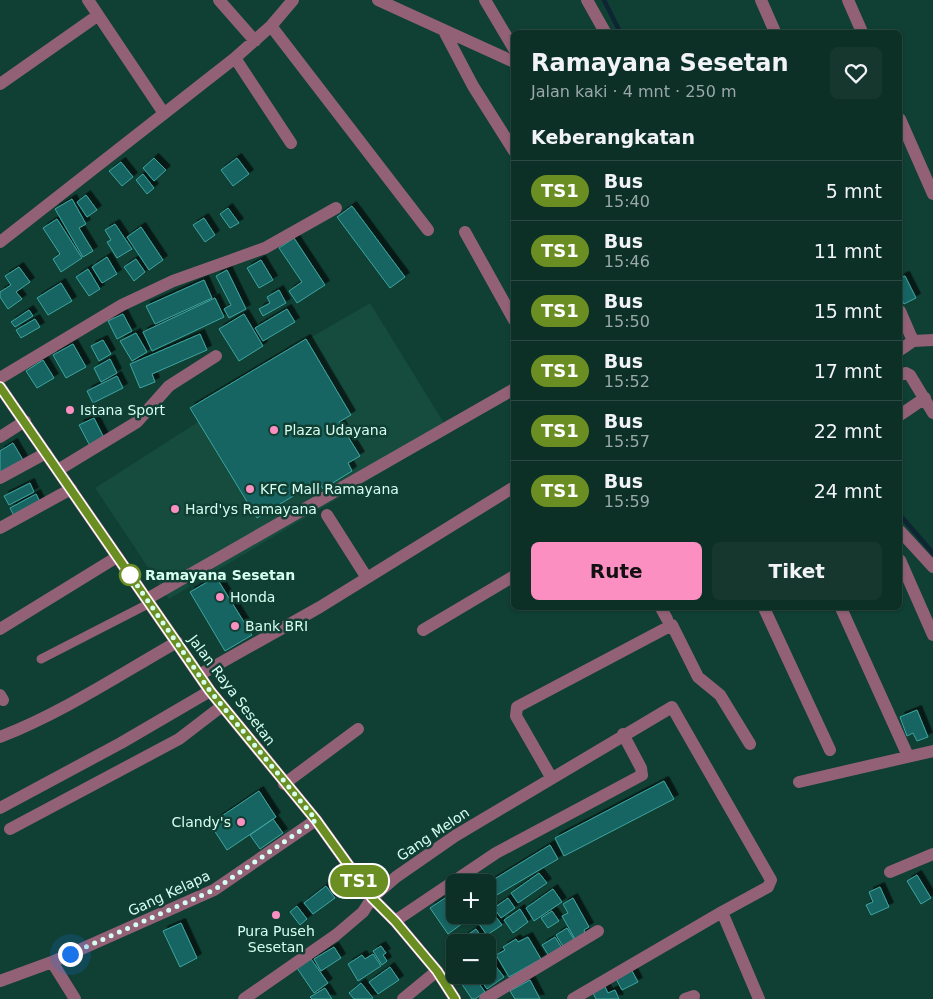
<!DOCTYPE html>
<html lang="id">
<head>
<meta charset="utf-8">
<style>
	:root { --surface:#0c2f26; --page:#15372e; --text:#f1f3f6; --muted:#9aa9a7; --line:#2c4a43; --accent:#fc8fc1 }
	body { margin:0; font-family:"DejaVu Sans",sans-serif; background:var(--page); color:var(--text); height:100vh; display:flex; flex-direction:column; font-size:19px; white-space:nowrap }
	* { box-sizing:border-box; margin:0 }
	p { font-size:16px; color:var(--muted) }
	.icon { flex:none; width:28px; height:28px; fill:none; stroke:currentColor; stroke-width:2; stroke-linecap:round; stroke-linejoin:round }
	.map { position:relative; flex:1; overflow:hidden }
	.sheet { position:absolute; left:511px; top:30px; width:391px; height:580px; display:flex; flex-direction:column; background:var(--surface); border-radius:8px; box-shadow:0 1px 4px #0004,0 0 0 1px var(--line) }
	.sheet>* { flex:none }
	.badge { padding:0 10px; border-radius:16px; font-size:18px; line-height:32px }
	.fabs { position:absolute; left:446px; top:874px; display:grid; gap:10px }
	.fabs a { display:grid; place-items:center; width:50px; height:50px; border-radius:8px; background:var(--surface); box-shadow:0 1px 4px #0004,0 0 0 1px var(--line); font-size:25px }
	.you { position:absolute; width:25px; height:25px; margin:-12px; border:4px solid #fff; border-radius:50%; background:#1a73e8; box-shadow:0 0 0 8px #1a73e833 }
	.map>.badge { position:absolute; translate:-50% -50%; box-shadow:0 0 0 2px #fff }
	h2 { padding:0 20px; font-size:19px; line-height:45px }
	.round { display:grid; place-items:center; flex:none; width:52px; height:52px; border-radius:8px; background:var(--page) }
	.summary { display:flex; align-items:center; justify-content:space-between; height:85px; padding:0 20px }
	h1 { font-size:24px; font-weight:700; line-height:38px }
	.cta { display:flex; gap:10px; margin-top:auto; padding:10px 20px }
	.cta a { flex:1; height:58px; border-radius:8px; background:var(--accent); color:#111; font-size:20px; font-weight:700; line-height:58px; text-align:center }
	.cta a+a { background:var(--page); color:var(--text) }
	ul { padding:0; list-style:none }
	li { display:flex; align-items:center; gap:15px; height:60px; padding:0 20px; border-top:1px solid var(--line) }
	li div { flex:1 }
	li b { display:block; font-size:19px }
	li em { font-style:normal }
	li .badge { min-width:55px; font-weight:700; text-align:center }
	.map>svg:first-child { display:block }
</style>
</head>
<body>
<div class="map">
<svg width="933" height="999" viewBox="0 0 933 999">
	<defs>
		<filter id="shadow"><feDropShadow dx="4.5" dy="-4.5" stdDeviation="0" flood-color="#0009"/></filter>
	</defs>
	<rect width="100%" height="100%" fill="#103f33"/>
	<path fill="#164c3e" d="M370,303L444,423L439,438L169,599L95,488L198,422L190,408Z"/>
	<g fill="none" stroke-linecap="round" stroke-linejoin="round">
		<path stroke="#0e2633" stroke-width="4.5" d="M604,0L620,32
			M900,515L933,553"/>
	</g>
	<path fill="#126563" stroke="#40a4a0" filter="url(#shadow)" d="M154,158L166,170L154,181L143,168Z
		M237,158L249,174L233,186L221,170Z
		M121,162L133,177L122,186L109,171Z
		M143,174L154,188L147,194L136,180Z
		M86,195L97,210L87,217L77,202Z
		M72,199L86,224L79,228L93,251L83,257L55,209Z
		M352,206L405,277L390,288L337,217Z
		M228,208L239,223L230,228L220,214Z
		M204,218L215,235L205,242L193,225Z
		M57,219L82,258L61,272L53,259L60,254L43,228Z
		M115,224L132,249L117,258L107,242L111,240L105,230Z
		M141,227L163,260L149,270L127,237Z
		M294,238L325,285L297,303L289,291L302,282L279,248Z
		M107,257L117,274L102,283L92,267Z
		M136,259L145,272L134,281L124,267Z
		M261,260L273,280L259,288L247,268Z
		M19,267L30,282L16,292L22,299L8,309L0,297V292L11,285L5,276Z
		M88,269L100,289L89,296L76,277Z
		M227,270L246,309L229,318L224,309L231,305L216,276Z
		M905,276L916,298L904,304L900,296V278Z
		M204,280L212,298L155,324L146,306Z
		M61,283L72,301L48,315L37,298Z
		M279,290L286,303L263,316L259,309L270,303L267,297Z
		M215,298L224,317L152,351L143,332Z
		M287,309L295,322L263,341L255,328Z
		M29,310L33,316L15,327L11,322Z
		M123,314L132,331L117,339L108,321Z
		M244,314L263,346L239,361L219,329Z
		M35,319L40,327L21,338L16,330Z
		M136,333L147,352L132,361L120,341Z
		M200,334L207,350L152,374L155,382L140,388L130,364Z
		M306,339L351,415L339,422L360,456L348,463L352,471L323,489L318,481L257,518L190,408Z
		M103,340L111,354L99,361L91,346Z
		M73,344L86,367L66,378L53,355Z
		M110,359L117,373L101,382L94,368Z
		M43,360L54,378L37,388L26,371Z
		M117,376L123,388L93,403L87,391Z
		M94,418L104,438L90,446L79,425Z
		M13,443L23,460L0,474V451Z
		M30,483L34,492L9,505L4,496Z
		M36,494L40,502L14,516L10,508Z
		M216,577L252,635L225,651L190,592Z
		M917,710L928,737L917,741L913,733L907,736L900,717Z
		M664,781L674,799L564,856L555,838Z
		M259,791L276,817L227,850L210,824Z
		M273,819L283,833L260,849L250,835Z
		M550,845L558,859L495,896L488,883Z
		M539,873L547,883L518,903L511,893Z
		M917,875L931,898L921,904L907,881Z
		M326,886L335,898L313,914L304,903Z
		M880,887L889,907L871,915L866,905L873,902L869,892Z
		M553,889L562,902L534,921L526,908Z
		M445,898L455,911V915H458L463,923L448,934L430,908Z
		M508,898L515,908L501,918L494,908Z
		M573,898L589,927L584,930L585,933L575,939L562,916L568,913L563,904Z
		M297,906L307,919L300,925L290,912Z
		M520,909L528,922L513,933L504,920Z
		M491,910L502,925L487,935L476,920L488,915Z
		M552,911L559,921L548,928L541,918Z
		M181,923L197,958L180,967L163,931Z
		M567,928L575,941L564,948L556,935Z
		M476,929L485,942H457Z
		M528,937L541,959L509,977L496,955L505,950L503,947L516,939L518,942Z
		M555,937L562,948L549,956L542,945Z
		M381,946L386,953L383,955L387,961L382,965L373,951Z
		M334,947L341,958L321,971L314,959Z
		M373,954L381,966L358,981L348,964L362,955L365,959Z
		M311,959L328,983L314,993L297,968Z
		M491,960L504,977L487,989L477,975H488V963Z
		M390,967L399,980L378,994L369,982Z
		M631,969L638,982L622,990L615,977Z
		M466,975H473L485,992L475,999H472L459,980Z
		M530,980L540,999H515L510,991Z
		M361,983L373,998L371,999H354L349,993Z
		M604,985L608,993L615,990L619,999H596L592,991Z
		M325,988L332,999H312L310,997Z"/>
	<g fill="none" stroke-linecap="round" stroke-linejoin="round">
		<path stroke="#926176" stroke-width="9" d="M41,659L150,603"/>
		<path stroke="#926176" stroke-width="12" d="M88,0L163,112
			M219,0L255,41
			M378,0L514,62
			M485,0L514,49
			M587,0L605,32
			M761,0L775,32
			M848,0L862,32
			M271,26L428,230
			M444,31L473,86L514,151
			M235,58L291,143
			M0,84L97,16
			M900,119L933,194
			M465,232L514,320
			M0,242L235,58L271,26L293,0
			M900,311L913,341
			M900,350L913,341L933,340
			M900,375L906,373L910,375L933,413
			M0,378L122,305L173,281L265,248L336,208
			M900,415L925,398
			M0,437L25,421
			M58,470L137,422L169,386L216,356
			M0,478L46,453
			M327,515L367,578
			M0,528L71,489
			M900,531L933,567
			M900,560L933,635
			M147,599L514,389
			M661,608L667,619
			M764,608L830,750
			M841,608L908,756
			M0,629L117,557
			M423,630L514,576
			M199,675L320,607L514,487
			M0,695L3,700
			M0,737C62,713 119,675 177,642
			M551,777L516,716L517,707L672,625L698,677L720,695L750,744
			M799,782L933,751
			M284,784L358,729
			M0,808L121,743L210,691
			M10,829L179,739L222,706
			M890,872L933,854
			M395,921L496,853L642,775L641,768L623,734
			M52,962L75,999
			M0,981L52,962L214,890L316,820
			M244,999L336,935L363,912L372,898L396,877L455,836L672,707L771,880L768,887L722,912L759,999
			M403,999L437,971
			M485,999L598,931
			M573,999L722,912
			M685,999L694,996"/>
		<path stroke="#c5789a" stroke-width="12" d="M0,387L210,691L316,820L372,898L395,921L437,971L455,999"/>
	</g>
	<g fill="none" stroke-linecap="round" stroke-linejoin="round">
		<defs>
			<path id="line" d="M0,387L210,691L316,820L372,898L395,921L437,971L455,999"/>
		</defs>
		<use href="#line" stroke="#fff" stroke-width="11"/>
		<use href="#line" stroke="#6b8e23" stroke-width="8"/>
		<path stroke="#d6fff0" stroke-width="5" stroke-dasharray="0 9" d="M70,954L214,890L316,820L210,691L130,575"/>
	</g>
	<g fill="#fc8fc1" stroke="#103f33" stroke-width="2">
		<circle cx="70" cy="410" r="5"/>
		<circle cx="274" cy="430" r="5"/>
		<circle cx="250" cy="489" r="5"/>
		<circle cx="175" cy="509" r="5"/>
		<circle cx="220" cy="597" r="5"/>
		<circle cx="235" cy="626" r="5"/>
		<circle cx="241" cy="822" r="5"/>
		<circle cx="276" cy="915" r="5"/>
	</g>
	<circle fill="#fff" stroke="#6b8e23" stroke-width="2.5" cx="130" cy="575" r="10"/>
	<g text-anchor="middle" stroke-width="5" stroke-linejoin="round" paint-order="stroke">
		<g font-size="14" fill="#d6fff0" stroke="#103f33" text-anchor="start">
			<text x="80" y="415">Istana Sport</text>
			<text x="284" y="435">Plaza Udayana</text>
			<text x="260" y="494">KFC Mall Ramayana</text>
			<text x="185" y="514">Hard'ys Ramayana</text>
			<text x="230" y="602">Honda</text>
			<text x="245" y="631">Bank BRI</text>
			<text x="231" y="827" text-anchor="end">Clandy's</text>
			<text x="276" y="936" text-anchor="middle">Pura Puseh<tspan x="276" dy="16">Sesetan</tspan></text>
		</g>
		<g font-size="14" font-weight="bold" fill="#d6fff0" stroke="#103f33" text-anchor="start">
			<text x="145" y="580">Ramayana Sesetan</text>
		</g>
		<g font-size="14" fill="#d6fff0" stroke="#103f33">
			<text transform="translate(232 690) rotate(53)" y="5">Jalan Raya Sesetan</text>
			<text transform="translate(433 834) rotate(-34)" y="5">Gang Melon</text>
			<text transform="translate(169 893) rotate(-25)" y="5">Gang Kelapa</text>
		</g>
	</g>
</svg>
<div class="fabs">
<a>+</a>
<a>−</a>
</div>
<div class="you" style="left:70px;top:954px"></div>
<b class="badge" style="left:359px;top:881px;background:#6b8e23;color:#fff">TS1</b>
<section class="sheet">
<div class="summary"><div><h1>Ramayana Sesetan</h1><p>Jalan kaki · 4 mnt · 250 m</p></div><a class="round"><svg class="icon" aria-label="heart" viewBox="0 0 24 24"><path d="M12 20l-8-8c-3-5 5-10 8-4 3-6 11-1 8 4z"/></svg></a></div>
<h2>Keberangkatan</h2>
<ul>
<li><span class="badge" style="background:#6b8e23;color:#fff">TS1</span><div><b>Bus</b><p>15:40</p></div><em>5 mnt</em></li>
<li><span class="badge" style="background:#6b8e23;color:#fff">TS1</span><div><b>Bus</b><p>15:46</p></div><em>11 mnt</em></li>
<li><span class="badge" style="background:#6b8e23;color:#fff">TS1</span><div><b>Bus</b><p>15:50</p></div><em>15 mnt</em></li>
<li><span class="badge" style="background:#6b8e23;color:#fff">TS1</span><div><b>Bus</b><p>15:52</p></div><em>17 mnt</em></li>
<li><span class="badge" style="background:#6b8e23;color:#fff">TS1</span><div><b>Bus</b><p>15:57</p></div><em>22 mnt</em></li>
<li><span class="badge" style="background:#6b8e23;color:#fff">TS1</span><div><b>Bus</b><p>15:59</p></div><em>24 mnt</em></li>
</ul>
<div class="cta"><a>Rute</a><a>Tiket</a></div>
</section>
</div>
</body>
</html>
